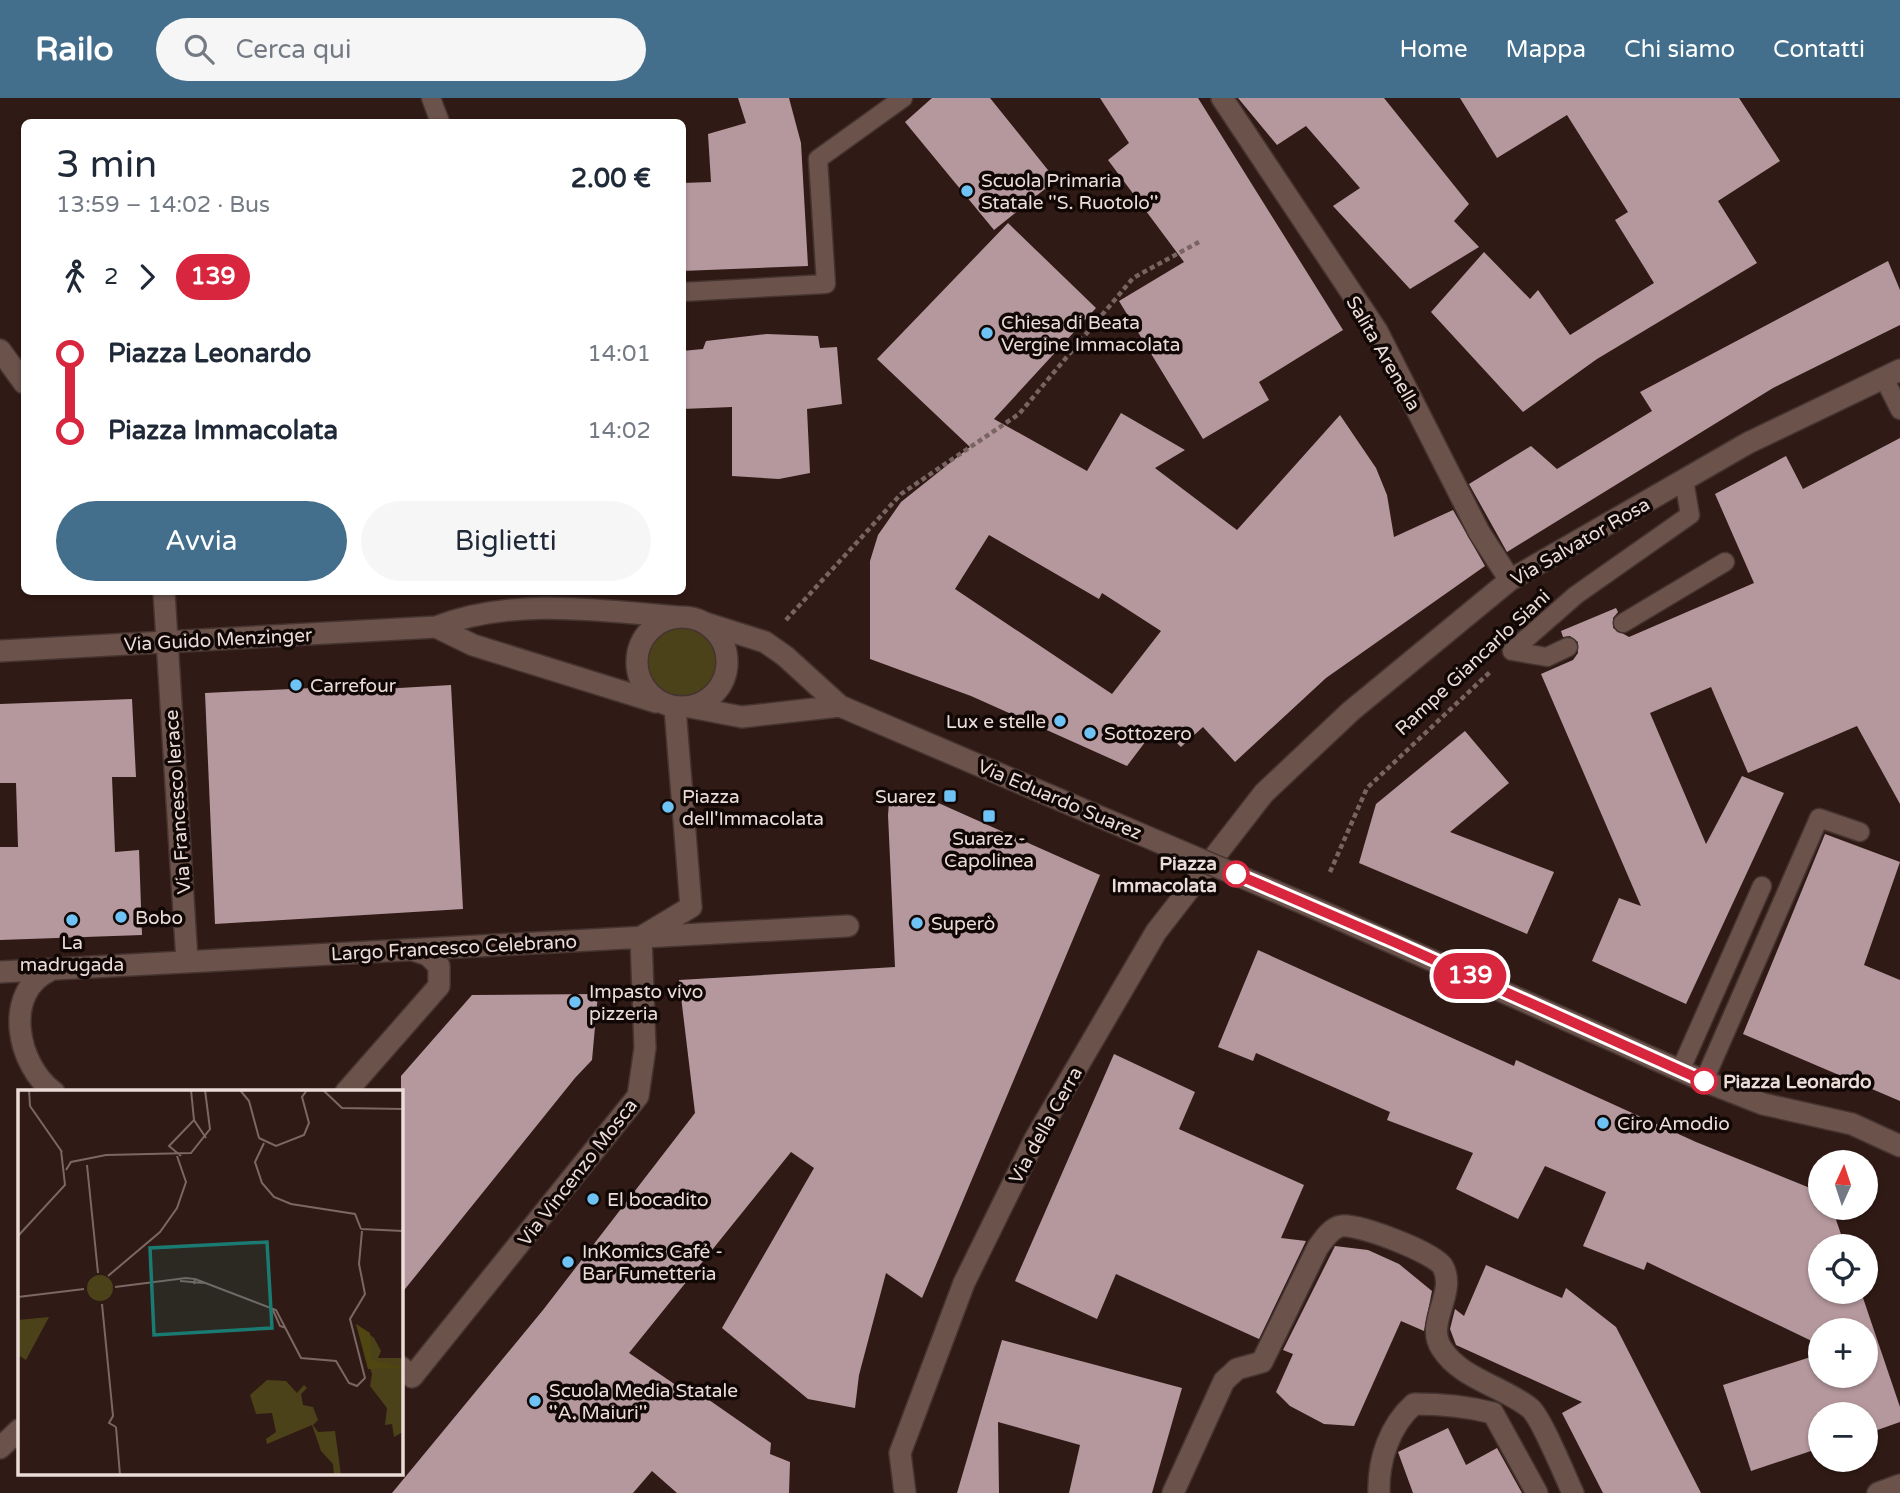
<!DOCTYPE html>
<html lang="it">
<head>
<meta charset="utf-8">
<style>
	:root { --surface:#fff; --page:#f6f6f7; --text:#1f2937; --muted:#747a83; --accent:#436e8c }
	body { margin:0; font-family:"Varela Round",sans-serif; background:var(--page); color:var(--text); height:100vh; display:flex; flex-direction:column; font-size:26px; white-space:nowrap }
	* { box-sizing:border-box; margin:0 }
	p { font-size:23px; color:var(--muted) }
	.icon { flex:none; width:38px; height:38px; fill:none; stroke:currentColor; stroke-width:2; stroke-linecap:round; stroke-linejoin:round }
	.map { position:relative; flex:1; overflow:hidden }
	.drawer { position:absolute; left:21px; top:21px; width:665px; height:476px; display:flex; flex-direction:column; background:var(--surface); border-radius:10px; box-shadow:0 2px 5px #0004 }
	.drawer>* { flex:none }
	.badge { padding:0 14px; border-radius:23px; font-size:24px; line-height:46px }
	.needle { width:46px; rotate:3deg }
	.buttons { position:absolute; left:1808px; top:1052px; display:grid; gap:14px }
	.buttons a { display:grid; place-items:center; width:70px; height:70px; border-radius:50%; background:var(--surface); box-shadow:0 2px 5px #0004; font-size:35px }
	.map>.badge { position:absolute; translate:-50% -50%; box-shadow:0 0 0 4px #fff }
	.legs { display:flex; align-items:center; gap:10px; height:77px; padding:0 35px; font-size:23px }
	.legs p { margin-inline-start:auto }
	.summary { display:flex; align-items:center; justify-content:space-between; height:119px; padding:0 35px }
	h1 { font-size:38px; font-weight:600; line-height:52px }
	.action { display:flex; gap:14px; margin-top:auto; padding:14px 35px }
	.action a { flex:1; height:80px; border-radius:42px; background:var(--accent); color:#fff; font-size:28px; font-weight:600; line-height:80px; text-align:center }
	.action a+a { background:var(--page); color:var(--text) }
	ul { padding:0 35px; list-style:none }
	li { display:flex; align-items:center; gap:24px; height:77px; font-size:26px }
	li i { display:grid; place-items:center; width:10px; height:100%; margin:0 9px; background:currentColor }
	li i::after { content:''; width:18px; height:18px; margin:-9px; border:5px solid; border-radius:50%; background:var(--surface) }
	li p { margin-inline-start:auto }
	li:first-child i { background:linear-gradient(#0000 50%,currentColor 0) }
	li:last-child i { background:linear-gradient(currentColor 50%,#0000 0) }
	header { display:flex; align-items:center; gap:42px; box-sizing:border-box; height:98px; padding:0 35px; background:var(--accent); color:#fff }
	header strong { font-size:33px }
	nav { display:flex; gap:38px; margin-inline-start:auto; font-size:24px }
	.search { width:490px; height:63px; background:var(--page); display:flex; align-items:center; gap:18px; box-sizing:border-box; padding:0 24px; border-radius:38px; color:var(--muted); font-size:26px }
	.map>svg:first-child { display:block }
</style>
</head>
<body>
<header>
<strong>Railo</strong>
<div class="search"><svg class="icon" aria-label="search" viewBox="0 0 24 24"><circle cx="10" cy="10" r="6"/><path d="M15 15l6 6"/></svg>Cerca qui</div>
<nav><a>Home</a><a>Mappa</a><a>Chi siamo</a><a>Contatti</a></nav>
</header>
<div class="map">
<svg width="1900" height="1395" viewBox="0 0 1900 1395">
	<rect width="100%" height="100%" fill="#301a15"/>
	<path fill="#4b4219" d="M646 564a36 36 0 1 1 72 0a36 36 0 1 1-72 0Z"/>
	<path fill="#b5989e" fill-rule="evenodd" d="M738,0H789L801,45L808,168L682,173V85L711,84L708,36L746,25Z
		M932,0H990L1056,82L994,132L905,24Z
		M1100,0H1198L1343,232L1259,284L1269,302L1203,341L1119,203L1184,164L1108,62L1129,45Z
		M1238,0H1384L1469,106L1454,123L1479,149L1410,191L1333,108L1360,90L1306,28L1277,47Z
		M1460,0H1739L1780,63L1718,103L1757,165L1597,261L1523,314L1431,214L1484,154L1530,201L1538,192L1570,237L1654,185L1615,122L1628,114L1567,17L1497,60Z
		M1008,125L1096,210L994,321L1087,373L1121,315L1185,352L1155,370L1237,432L1340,317L1376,370L1387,397L1394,439L1453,412L1485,468L1326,580L1235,664L1203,629L1181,649L1158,627L1127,668L971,598L870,561V463L878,437L901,404L970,349L877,261ZM989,437L1099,501L1102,495L1161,533L1112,596L955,491Z
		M1888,163L1900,192V227L1773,290L1507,454L1469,386L1531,348L1557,371L1652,313L1640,294Z
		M767,236L818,238L820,250L837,249L842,306L807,311L810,375L779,381L732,378V309L682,311V253L703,251L706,243Z
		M1900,340V706L1857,628L1748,675L1711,589L1650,615L1706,746L1742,678L1784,695L1686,906L1592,863L1619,800L1641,808L1541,576L1573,562L1578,555V544L1570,538L1563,539L1561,533L1616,510L1618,514L1613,520V530L1629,539L1754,485L1715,396L1786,358L1803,391Z
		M451,587L463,811L215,826L205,595L312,590V595Z
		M132,601L136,679H112L115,754L139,752L142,837L0,842V749H18L16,685H0V606Z
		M1465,633L1509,685L1450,734L1554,774L1527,836L1359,765L1376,706Z
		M898,695H916L1100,777L922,1200L886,1175L859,1277L855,1310L808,1301L722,1230L814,1070L791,1054L629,1255L686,1294L689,1288L771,1345L770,1356L790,1364L789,1395H677L652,1373L633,1395H392L543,1212L695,1015L679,882L895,869L888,717L889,705Z
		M1825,736L1900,764L1864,867L1900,882V1003L1743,936Z
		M1258,852L1514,968L1516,962L1696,1044L1820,1094V1110H1832L1845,1148H1820V1194H1861L1900,1309V1324L1866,1336V1316H1820V1350L1751,1373L1723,1287L1820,1256V1278H1866V1232H1820V1247L1647,1164L1644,1172L1583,1148L1606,1094L1545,1068L1518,1121L1456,1091L1473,1055L1387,1022L1390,1014L1256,955L1253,963L1218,949Z
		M598,896L592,962L575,980L401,1196V978L472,897Z
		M1114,956L1195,994L1179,1031L1304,1087L1281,1140L1306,1143L1259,1241L1116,1176L1097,1221L1015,1183Z
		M1335,1148L1368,1152L1399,1166L1432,1193L1424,1233L1401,1223L1354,1328L1324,1326L1290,1308L1276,1294L1293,1256L1283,1252Z
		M1486,1167L1562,1200L1566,1190L1616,1229L1701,1395H1603L1562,1315L1582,1304L1456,1247L1450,1231L1455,1211L1464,1218Z
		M1002,1242L1182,1290L1152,1395H1069L1080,1347L998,1324L999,1395H957Z
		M1448,1330L1466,1367L1497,1350L1522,1395H1413L1398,1354Z"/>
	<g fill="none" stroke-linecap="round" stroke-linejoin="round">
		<defs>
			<path id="lane" d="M431,0L440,24
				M682,194L826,186L818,61L903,0
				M1884,280L1900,312
				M1623,525L1725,464
				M1512,553L1576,497L1690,417L1684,382
				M1512,553L1547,559L1568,549
				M1680,973L1762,788
				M1704,983L1819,720L1860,734"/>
			<path id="street" d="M1222,0L1377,233L1479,434L1510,482
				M0,252L24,285
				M164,494L187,863
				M51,872C2,893 17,968 54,994
				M0,874L848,828
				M346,994L439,888V868L428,857L413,852
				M401,1269L412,1279L638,998L645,950L641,839L691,809L675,610
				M0,1350L19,1332
				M905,1395L900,1355L964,1185L1035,1041L1156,834L1264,695L1351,613L1510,482L1748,345L1900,272
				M1173,1395L1224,1283L1237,1271L1262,1264L1318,1149C1324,1141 1331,1130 1341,1128C1357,1125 1436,1155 1443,1169C1457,1196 1424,1225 1442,1251C1460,1280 1504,1289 1530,1310C1541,1319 1565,1378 1573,1395
				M1379,1395C1378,1363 1389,1328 1414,1306C1441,1306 1466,1308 1493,1315L1537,1395
				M1878,1395L1900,1387"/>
			<path id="secondary" d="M637 564a45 45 0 1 1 90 0a45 45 0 1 1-90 0Z
				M705,525L765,544L785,558L840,608L1079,710
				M436,529L473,547L656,604
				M0,553L436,529C513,499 598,512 678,519
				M690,609L742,619L840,608
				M1305,806L1704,983L1763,1006L1852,1026L1900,1048"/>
		</defs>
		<use href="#lane" stroke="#463431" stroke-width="21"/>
		<use href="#street" stroke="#463431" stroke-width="24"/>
		<use href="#secondary" stroke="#463431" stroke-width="24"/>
		<path stroke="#786561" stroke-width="4.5" stroke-dasharray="5 3.5" stroke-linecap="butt" d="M786,522L901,396L1019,316L1133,180L1199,144
			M1330,774L1367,690L1490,574"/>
		<use href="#lane" stroke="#6b524b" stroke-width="18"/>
		<use href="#street" stroke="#6b524b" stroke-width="21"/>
		<use href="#secondary" stroke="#6b524b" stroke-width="21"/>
		<defs>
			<path id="secondary-bridge" d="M1079,710L1305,806"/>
		</defs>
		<use href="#secondary-bridge" stroke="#463431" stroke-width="24" stroke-linecap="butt"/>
		<use href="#secondary-bridge" stroke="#6b524b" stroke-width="21"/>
	</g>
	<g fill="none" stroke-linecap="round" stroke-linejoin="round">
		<defs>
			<path id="line-1" d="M1236,776L1394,844L1704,983"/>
		</defs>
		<use href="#line-1" stroke="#fff" stroke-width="16"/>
		<use href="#line-1" stroke="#d7263d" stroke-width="10"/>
	</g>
	<g fill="#6fc2f4" stroke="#110806" stroke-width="2.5">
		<circle cx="967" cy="93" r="7"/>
		<circle cx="987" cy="235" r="7"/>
		<circle cx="296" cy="587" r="7"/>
		<circle cx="1060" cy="623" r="7"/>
		<circle cx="1090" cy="635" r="7"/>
		<rect x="943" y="691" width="14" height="14" rx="3.5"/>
		<circle cx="668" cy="709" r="7"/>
		<rect x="982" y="711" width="14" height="14" rx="3.5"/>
		<circle cx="121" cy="819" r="7"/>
		<circle cx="72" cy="822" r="7"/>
		<circle cx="917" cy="825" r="7"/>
		<circle cx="575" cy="904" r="7"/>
		<circle cx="1603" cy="1025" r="7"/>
		<circle cx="593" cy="1101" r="7"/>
		<circle cx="568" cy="1164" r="7"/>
		<circle cx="535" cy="1303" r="7"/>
	</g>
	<g fill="#fff" stroke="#d7263d" stroke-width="3.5">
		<circle cx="1236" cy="776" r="12"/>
		<circle cx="1704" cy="983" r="12"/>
	</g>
	<g text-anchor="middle" stroke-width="7" stroke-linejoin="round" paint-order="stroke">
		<g font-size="19" fill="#ebdcd8" stroke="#110806" text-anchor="start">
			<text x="981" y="89">Scuola Primaria<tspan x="981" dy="22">Statale ''S. Ruotolo''</tspan></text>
			<text x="1001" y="231">Chiesa di Beata<tspan x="1001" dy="22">Vergine Immacolata</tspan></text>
			<text x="310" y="594">Carrefour</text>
			<text x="1046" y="630" text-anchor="end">Lux e stelle</text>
			<text x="1104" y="642">Sottozero</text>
			<text x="682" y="705">Piazza<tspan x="682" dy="22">dell'Immacolata</tspan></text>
			<text x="936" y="705" text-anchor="end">Suarez</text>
			<text x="989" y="747" text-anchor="middle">Suarez -<tspan x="989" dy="22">Capolinea</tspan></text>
			<text x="135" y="826">Bobo</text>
			<text x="931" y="832">Superò</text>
			<text x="72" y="851" text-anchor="middle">La<tspan x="72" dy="22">madrugada</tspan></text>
			<text x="589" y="900">Impasto vivo<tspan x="589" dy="22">pizzeria</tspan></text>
			<text x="1617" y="1032">Ciro Amodio</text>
			<text x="607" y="1108">El bocadito</text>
			<text x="582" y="1160">InKomics Café -<tspan x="582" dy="22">Bar Fumetteria</tspan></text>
			<text x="549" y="1299">Scuola Media Statale<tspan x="549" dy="22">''A. Maiuri''</tspan></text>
		</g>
		<g font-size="19" fill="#ebdcd8" stroke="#110806">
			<text transform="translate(1384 255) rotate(60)" y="7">Salita Arenella</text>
			<text transform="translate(1580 443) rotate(-30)" y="7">Via Salvator Rosa</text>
			<text transform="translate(218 541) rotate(-3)" y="7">Via Guido Menzinger</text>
			<text transform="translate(1472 564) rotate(-43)" y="7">Rampe Giancarlo Siani</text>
			<text transform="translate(1060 701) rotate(23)" y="7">Via Eduardo Suarez</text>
			<text transform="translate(177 704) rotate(-94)" y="7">Via Francesco Ierace</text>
			<text transform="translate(454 849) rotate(-3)" y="7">Largo Francesco Celebrano</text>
			<text transform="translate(1045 1027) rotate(-61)" y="7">Via della Cerra</text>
			<text transform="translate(577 1074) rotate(-52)" y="7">Via Vincenzo Mosca</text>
		</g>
		<g font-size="19" font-weight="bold" fill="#ebdcd8" stroke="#110806" text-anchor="end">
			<text x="1217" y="772">Piazza<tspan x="1217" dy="22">Immacolata</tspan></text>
			<text x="1723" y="990" text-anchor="start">Piazza Leonardo</text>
		</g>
	</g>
	<g transform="translate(18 992)">
		<rect width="385" height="385" fill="#301a15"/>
		<path d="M69 198a13 13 0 1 1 26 0a13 13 0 1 1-26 0ZM31,227L8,270L0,265V230ZM338,234L356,248L363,261L360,268H385V342L376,347L374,334L367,335L369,318L352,296L354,284ZM249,290L268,291L279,303L286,295L289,298L283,304L285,315L295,317L300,330L295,335L300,342L317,341L323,385H316L315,374L303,361L294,335L249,354L248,349L258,342L254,323L238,324L232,305Z" fill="#4b4219"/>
		<path d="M338,234L352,243L354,270L385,278L350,279Z" fill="#504611"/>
		<path fill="none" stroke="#7b6863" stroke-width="2" d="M11,0L12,16L44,62M173,0L176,30M222,0L231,11L241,48M305,0L324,18L385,19M241,48L258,56L286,45L291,33L284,7L289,0M246,53L237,72L244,93L256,107L273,114L337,124L343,139M163,66L151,56L176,30L188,48M69,75L80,183M48,80L53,72L88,65L173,63L192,39L187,0M343,139L385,141M0,146L47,95L43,60M90,186L142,142L159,118L168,92L159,66M177,189L258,220L283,268L318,271L331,293L339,296L347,288L332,229L347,204L341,174L344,141M162,191L186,193M97,197L168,188L177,189L176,194M0,207L66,199M84,214L95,326L91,333L98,337M254,218L262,236L268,238M98,337L102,385"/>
		<path fill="#1a7b73" fill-opacity="0.15" stroke="#1a7b73" stroke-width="3.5" d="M249,152L254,238L136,245L132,158Z"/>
		<rect width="385" height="385" fill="none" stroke="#ebdcd8" stroke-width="3.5"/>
	</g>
</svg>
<div class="buttons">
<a><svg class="needle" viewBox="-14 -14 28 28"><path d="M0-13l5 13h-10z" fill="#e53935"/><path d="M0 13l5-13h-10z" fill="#747a83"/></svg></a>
<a><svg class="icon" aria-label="locate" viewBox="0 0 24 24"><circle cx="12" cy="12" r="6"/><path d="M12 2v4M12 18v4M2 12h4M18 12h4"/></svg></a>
<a>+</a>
<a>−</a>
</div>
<b class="badge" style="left:1470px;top:878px;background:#d7263d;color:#fff">139</b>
<section class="drawer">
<div class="summary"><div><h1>3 min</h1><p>13:59 – 14:02 · Bus</p></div><b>2.00 €</b></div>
<div class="legs"><svg class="icon" aria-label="walk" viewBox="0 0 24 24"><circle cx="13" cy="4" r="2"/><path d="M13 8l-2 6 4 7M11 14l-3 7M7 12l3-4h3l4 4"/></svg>2<svg class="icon" aria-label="forward" viewBox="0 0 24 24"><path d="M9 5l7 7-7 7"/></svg><b class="badge" style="background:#d7263d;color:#fff">139</b></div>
<ul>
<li><i style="color:#d7263d"></i><b>Piazza Leonardo</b><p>14:01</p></li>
<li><i style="color:#d7263d"></i><b>Piazza Immacolata</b><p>14:02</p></li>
</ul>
<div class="action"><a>Avvia</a><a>Biglietti</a></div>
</section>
</div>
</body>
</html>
